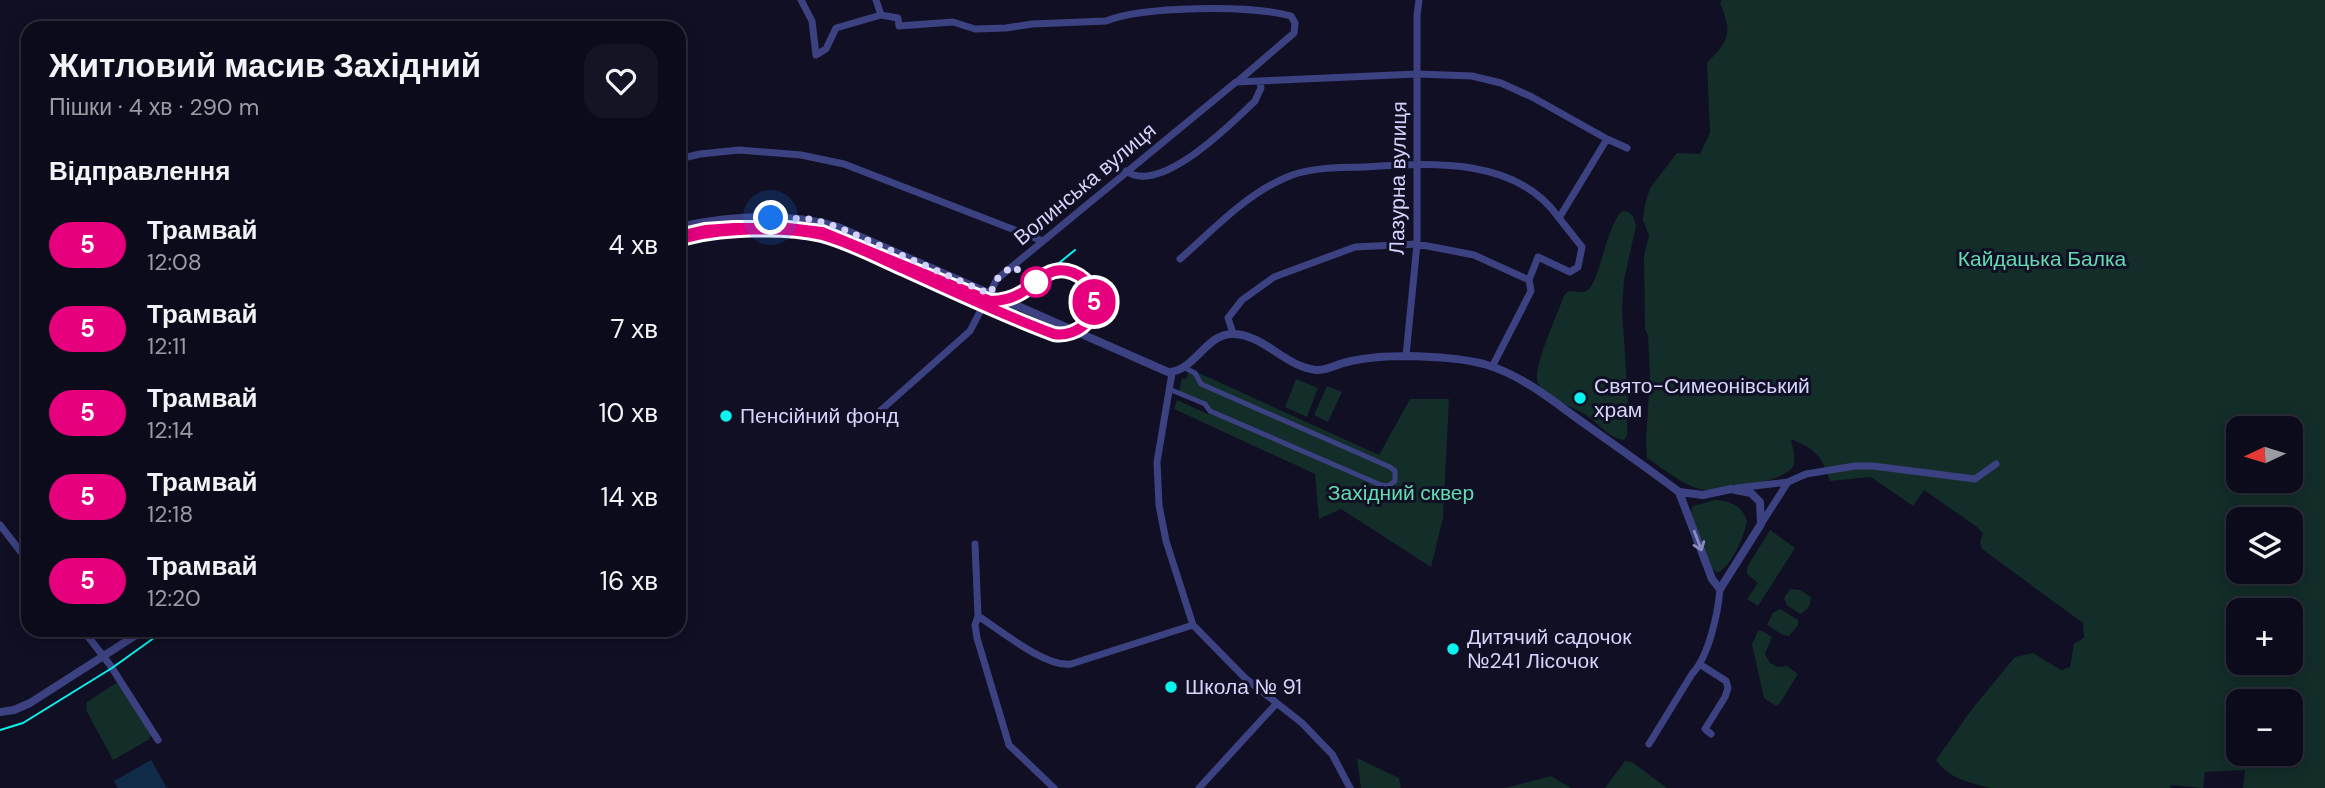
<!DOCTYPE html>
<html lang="uk">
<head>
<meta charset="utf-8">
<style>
	:root { --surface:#0c0b1b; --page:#151424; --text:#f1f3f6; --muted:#9a9ba3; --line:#2c2b3a }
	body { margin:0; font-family:"DM Sans",sans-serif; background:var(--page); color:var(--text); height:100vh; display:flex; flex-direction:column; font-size:26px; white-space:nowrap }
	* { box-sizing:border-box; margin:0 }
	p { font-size:23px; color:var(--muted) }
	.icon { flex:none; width:38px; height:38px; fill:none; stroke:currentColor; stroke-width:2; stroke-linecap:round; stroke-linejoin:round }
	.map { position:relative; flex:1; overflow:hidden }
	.sheet { position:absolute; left:21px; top:21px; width:665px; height:616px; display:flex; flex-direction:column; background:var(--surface); border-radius:21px; box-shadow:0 4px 18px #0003,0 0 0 2px var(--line) }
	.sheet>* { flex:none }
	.badge { padding:0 14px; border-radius:23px; font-size:24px; line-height:46px }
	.needle { width:46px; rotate:266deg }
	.tools { position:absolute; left:2226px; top:416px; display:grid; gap:14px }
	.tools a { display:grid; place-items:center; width:77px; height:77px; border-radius:14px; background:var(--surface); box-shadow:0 4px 18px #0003,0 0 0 2px var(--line); font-size:35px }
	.you { position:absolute; width:35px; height:35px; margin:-18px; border:5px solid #fff; border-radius:50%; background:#1a73e8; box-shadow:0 0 0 10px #1a73e833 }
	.map>.badge { position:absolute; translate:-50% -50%; box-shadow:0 0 0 4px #fff }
	h2 { padding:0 28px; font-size:26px; line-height:63px }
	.round { display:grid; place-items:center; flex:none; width:74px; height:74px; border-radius:21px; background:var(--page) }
	.overview { display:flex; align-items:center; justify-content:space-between; height:119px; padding:0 28px }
	h1 { font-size:33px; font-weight:700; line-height:52px }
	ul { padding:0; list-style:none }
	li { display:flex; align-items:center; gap:21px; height:84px; padding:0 28px }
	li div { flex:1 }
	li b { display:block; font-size:26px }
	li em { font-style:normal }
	li .badge { min-width:77px; font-weight:700; text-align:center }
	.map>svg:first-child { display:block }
</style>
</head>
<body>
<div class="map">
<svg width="2325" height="788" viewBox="0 0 2325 788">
	<rect width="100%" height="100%" fill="#100f24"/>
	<path fill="#132d29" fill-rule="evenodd" d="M1722,0H2325V788H2243L2245,770L2205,772L2203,788L2171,785L2170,788H1990C1968,782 1949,779 1936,760L1972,709L2015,657L2033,653L2061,670L2070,667L2074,644L2084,638L2083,623L1982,549L1980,541L1983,534L1977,527L1924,490L1913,506L1871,477L1830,481C1821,455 1817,450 1791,439C1792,446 1797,458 1793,466C1786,482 1715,494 1699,489C1680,483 1664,469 1647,458L1646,440L1650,375L1648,336L1645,329L1644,255L1649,236L1643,220L1645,205L1650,188L1677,153L1700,154L1710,133L1707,63C1729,40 1733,34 1720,3ZM2238,429H2291V481H2238ZM2238,520H2291V572H2238ZM2238,611H2291V663H2238ZM2238,702H2291V754H2238Z
		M1623,211L1628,212L1633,216L1636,226L1624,280L1622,310L1628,400L1627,435L1624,440C1608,438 1597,421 1583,413C1570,406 1546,398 1538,383C1531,369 1559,312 1564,295L1569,291C1574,291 1581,293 1586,291C1599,287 1607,221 1623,211Z
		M1190,369L1379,455L1410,399H1449L1443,518L1431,567L1341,509L1319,519L1315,474L1174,409L1177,400L1208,414L1210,411L1205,404L1179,391L1182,378L1186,379Z
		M1296,379L1318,388L1307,417L1285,407Z
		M1327,386L1342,392L1328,422L1314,415Z
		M1715,500C1730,501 1742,505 1747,521C1744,537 1732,566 1717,573L1712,568L1692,520L1691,510L1693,506Z
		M1770,530L1795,548L1758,606L1747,599L1758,583L1747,574V567Z
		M1790,589L1800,590L1811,597C1811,605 1808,610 1800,614L1787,605L1784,598Z
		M1780,609L1798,620V625L1789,636L1783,635L1767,625L1773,613Z
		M1758,631H1762L1772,637L1765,654L1770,663L1777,667L1787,666L1798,674L1780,703L1776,706L1764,698L1752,644Z
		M119,681L151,735L148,740L113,760L86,710L87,702Z
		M1357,758L1399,778L1401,788H1361Z
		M1625,761L1632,762L1667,788H1605Z
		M1551,776L1571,788H1505Z"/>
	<path fill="#102b47" d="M151,760L167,788H118L114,781Z"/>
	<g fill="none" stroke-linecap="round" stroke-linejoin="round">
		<path stroke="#3c4281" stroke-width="5" d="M1169,389L1205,404L1210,411L1381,485L1388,486L1395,481V471L1390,467L1201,384L1195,373L1185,368"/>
		<path stroke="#3c4281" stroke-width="7" d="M801,0L812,21L816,55L826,49L836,28L881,15L876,0
			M881,15L898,18L899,26L953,22L975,29L1006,28L1032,24L1106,21C1143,6 1252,5 1291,16L1295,23L1294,33L1237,82
			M679,159L700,154L739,150L801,155L844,164L1043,241
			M1126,171C1160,196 1231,124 1255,101L1261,88L1260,82
			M1180,259C1212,231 1245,195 1285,178C1308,167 1338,168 1363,167C1430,163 1516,156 1559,218
			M1233,333L1228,318L1242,300L1274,277L1355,247L1417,244L1474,255L1529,280
			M1406,356L1417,244V15L1419,0
			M1492,367L1531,291L1529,280L1538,257L1570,272L1578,267L1582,247L1559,218L1607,139
			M1172,373L1157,462L1159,505L1166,541L1193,625L1245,678L1302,723L1325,747L1332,754L1350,788
			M880,411L970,331L997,279L1236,82L1417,74L1472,76L1501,83L1532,97L1607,139L1627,148
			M1737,488L1788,482
			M1761,524L1788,482L1806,474L1855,466H1873L1975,479L1996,464
			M0,525L28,561
			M975,544L978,616C1000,630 1046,668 1071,664L1193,625
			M978,616L975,625L977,638L1009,745L1054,788
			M83,630L110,665L158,740
			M1701,665L1726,681L1728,688L1725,697L1705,729L1711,734
			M1649,744L1692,674C1709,656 1718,613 1720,589
			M1199,788L1276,704"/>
		<path stroke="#3c4281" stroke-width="8" d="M679,227C730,216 787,212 838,227L1168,372C1195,372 1206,332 1234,334C1264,335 1286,367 1316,370C1326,371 1337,364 1347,362C1367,357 1389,356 1410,356C1435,357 1460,358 1484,364C1515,373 1542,392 1567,411C1604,438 1642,464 1679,492L1703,495L1731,489L1751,493L1760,502L1761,524L1720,589L1712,579L1679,492
			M0,712L14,710L30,703L144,630"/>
		<path stroke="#0af3ef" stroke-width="2" d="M679,236L705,231L734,228L787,227L822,232L990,301C1001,301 1011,299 1021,293C1030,288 1037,279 1047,274C1064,266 1085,273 1092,291C1102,316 1077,338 1054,334C1000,315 949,289 897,266C873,255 848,242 822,235C784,226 717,228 679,240
			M1048,272L1075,250
			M0,730L23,723L112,668L165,630"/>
	</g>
	<defs><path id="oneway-shaft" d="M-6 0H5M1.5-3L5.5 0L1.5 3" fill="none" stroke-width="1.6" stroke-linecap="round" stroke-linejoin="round" transform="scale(1.75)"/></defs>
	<use stroke="#888bbf" href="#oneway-shaft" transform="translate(1698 541) rotate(69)"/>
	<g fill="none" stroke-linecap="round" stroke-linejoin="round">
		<defs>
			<path id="line" d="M679,236L705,230L734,228H788L822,232L990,301C1001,301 1011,299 1021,293C1030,288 1037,279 1047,274C1064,265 1085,274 1092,291C1103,316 1077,338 1054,334C1000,314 949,289 897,266C873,255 848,242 822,235C784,226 716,228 679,240"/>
		</defs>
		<use href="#line" stroke="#fff" stroke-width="16"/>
		<use href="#line" stroke="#e6007e" stroke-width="10"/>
		<path stroke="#d4d4fd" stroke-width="7" stroke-dasharray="0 12.6" d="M771,218L812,219L838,227L990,294L997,279L1012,266L1036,282"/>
	</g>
	<circle fill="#fff" stroke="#e6007e" stroke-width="3.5" cx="1036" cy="282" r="14"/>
	<g fill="#0af3ef" stroke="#100f24" stroke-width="2.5">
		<circle cx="1580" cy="398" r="7"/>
		<circle cx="726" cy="416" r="7"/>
		<circle cx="1453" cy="649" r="7"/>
		<circle cx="1171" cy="687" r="7"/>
	</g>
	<g text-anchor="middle" stroke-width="6" stroke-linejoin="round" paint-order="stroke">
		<g font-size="21" fill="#d4d4fd" stroke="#100f24">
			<text transform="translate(1398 178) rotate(-89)" y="7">Лазурна вулиця</text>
			<text transform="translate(1085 184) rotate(-40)" y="7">Волинська вулиця</text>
		</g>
		<g font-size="21" fill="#63daaf" stroke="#100f24">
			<text x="2042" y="266">Кайдацька Балка</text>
			<text x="1401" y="500">Західний сквер</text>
		</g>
		<g font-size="21" fill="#d4d4fd" stroke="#100f24" text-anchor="start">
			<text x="1594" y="393">Свято-Симеонівський<tspan x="1594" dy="24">храм</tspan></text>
			<text x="740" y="423">Пенсійний фонд</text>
			<text x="1467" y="644">Дитячий садочок<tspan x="1467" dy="24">№241 Лісочок</tspan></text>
			<text x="1185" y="694">Школа № 91</text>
		</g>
	</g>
</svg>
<div class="tools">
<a><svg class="needle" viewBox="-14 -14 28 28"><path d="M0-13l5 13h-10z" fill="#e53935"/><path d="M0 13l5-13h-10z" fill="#9a9ba3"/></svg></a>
<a><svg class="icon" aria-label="layers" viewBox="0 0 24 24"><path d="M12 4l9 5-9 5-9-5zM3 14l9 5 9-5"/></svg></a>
<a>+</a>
<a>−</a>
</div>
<div class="you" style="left:771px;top:218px"></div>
<b class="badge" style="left:1094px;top:302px;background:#e6007e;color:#fff">5</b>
<section class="sheet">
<div class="overview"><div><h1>Житловий масив Західний</h1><p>Пішки · 4 хв · 290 m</p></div><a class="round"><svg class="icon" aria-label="heart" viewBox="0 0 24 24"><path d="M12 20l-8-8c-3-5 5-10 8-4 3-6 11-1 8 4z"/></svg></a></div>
<h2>Відправлення</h2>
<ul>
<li><span class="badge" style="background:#e6007e;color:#fff">5</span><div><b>Трамвай</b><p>12:08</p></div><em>4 хв</em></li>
<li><span class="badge" style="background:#e6007e;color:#fff">5</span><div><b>Трамвай</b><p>12:11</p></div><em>7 хв</em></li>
<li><span class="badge" style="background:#e6007e;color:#fff">5</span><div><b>Трамвай</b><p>12:14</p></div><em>10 хв</em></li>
<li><span class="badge" style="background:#e6007e;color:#fff">5</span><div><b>Трамвай</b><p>12:18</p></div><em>14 хв</em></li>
<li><span class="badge" style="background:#e6007e;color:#fff">5</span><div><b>Трамвай</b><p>12:20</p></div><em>16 хв</em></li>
</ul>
</section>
</div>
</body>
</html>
